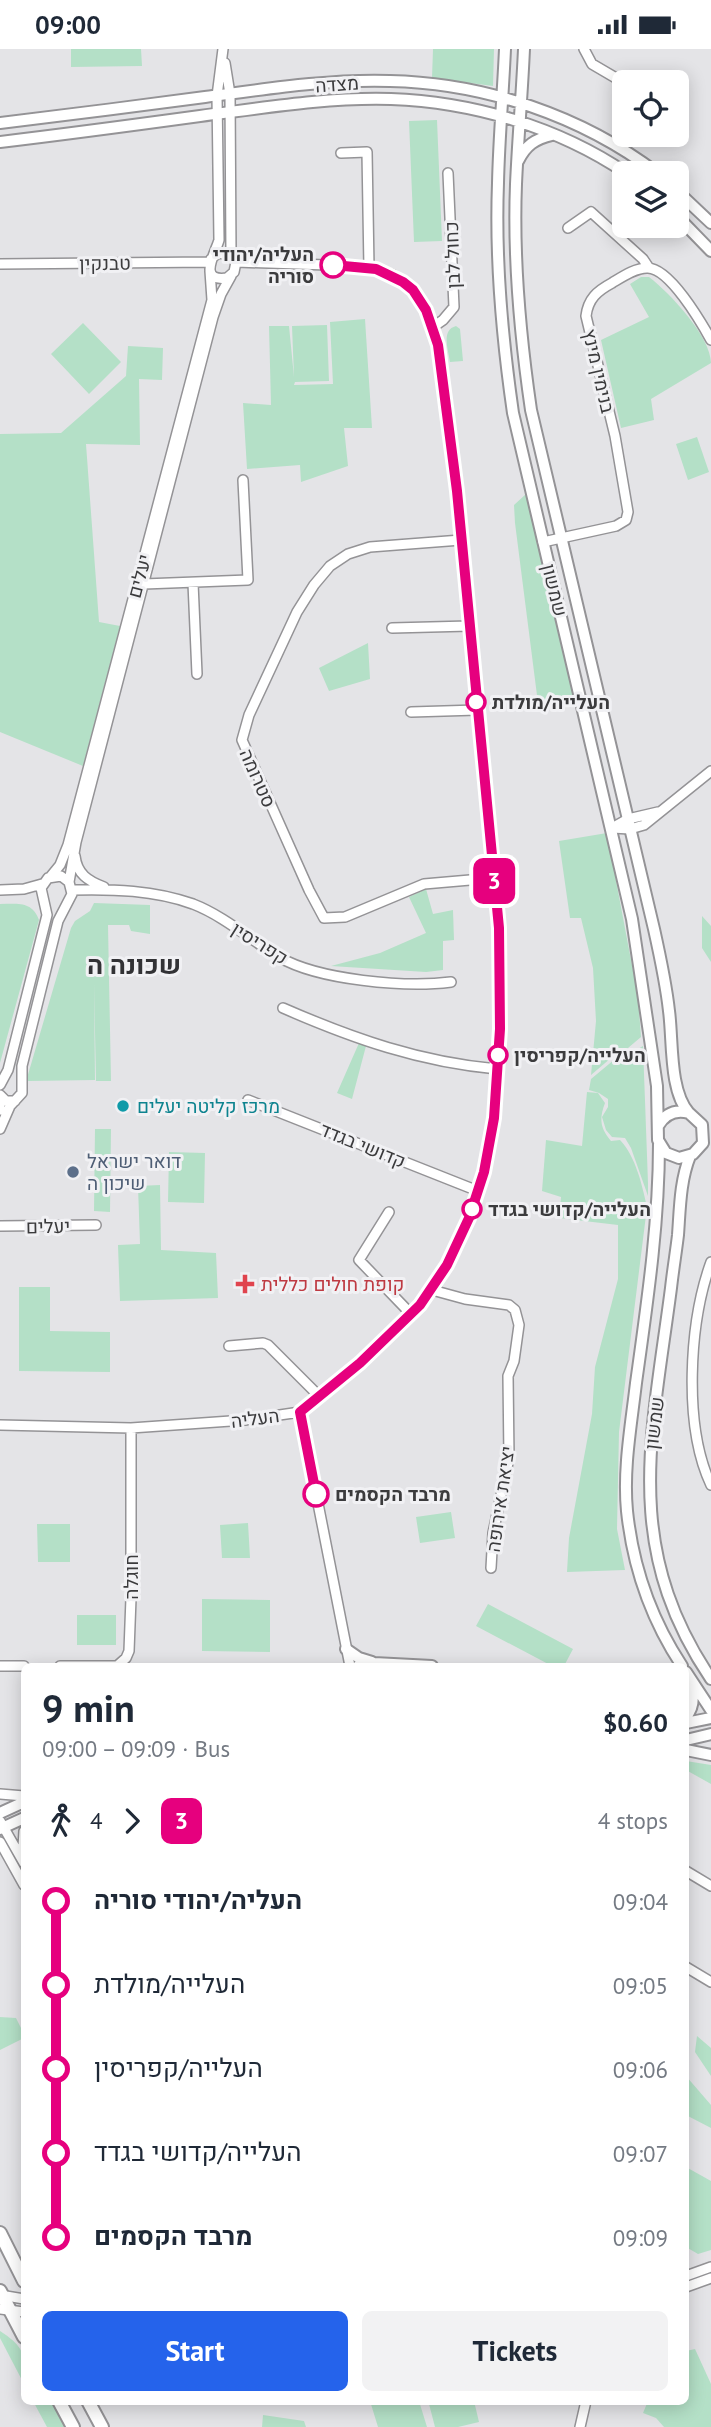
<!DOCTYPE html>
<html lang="en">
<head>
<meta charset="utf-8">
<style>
	:root { --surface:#fff; --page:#f2f2f3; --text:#1f2937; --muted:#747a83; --accent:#2563eb }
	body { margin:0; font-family:"PT Sans",Heebo,sans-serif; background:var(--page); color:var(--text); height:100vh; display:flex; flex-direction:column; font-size:26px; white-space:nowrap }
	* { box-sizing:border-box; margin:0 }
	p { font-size:23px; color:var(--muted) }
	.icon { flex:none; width:38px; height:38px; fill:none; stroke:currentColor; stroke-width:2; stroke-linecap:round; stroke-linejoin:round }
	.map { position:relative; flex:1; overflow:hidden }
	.drawer { position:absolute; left:21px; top:1614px; width:668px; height:742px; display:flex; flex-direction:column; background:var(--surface); border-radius:10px; box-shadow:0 4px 18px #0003 }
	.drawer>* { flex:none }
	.badge { padding:0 14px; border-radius:10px; font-size:24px; line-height:46px }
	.buttons { position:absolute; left:612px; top:21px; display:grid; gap:14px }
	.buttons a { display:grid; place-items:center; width:77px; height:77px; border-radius:10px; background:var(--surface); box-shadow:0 4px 18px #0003; font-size:35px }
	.map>.badge { position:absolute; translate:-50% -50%; box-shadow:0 0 0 4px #fff }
	.legs { display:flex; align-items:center; gap:10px; height:77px; padding:0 21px; font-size:23px }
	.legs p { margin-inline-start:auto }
	.headline { display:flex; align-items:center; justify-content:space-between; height:119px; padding:0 21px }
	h1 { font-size:38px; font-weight:700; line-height:52px }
	.button { display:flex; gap:14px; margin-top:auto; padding:14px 21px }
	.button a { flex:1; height:80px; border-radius:10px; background:var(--accent); color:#fff; font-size:28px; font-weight:700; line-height:80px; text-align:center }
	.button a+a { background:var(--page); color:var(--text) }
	ul { padding:0 21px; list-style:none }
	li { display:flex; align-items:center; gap:24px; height:84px; font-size:26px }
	li i { display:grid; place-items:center; width:10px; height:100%; margin:0 9px; background:currentColor }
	li i::after { content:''; width:18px; height:18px; margin:-9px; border:5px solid; border-radius:50%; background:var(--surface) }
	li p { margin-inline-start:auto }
	li:first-child i { background:linear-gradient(#0000 50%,currentColor 0) }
	li:last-child i { background:linear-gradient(currentColor 50%,#0000 0) }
	.status { display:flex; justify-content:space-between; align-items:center; height:49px; padding:0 35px; background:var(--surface); direction:ltr }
	.status svg { height:19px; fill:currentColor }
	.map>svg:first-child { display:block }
</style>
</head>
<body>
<div class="status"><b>09:00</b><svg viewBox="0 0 49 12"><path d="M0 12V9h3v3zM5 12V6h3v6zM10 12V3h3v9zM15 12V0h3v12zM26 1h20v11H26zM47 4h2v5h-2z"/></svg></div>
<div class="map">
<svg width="711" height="2378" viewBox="0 0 711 2378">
	<rect width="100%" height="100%" fill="#e4e4e7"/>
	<path fill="#b4e0c7" d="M71,0H141L142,17L71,18Z
		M433,0H494L493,37L432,29Z
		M437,71L442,192L414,193L409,72Z
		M641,228H649C670,244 711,288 711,314L651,350L654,371L621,379L601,291L649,268L630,235Z
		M365,270L372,379H344L348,417L301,433L300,416L247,420L243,354L271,356L269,277H289L294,328L292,277L327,276L329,332L295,333L294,336L333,335L330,273Z
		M83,274L121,313L89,345L51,305Z
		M456,277L460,280L463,312L450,313C448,300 441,281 456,277Z
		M128,297L163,299L162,331L139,330L140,396L86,395L99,573L120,577L83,717L0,683V385L61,384L126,327Z
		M697,388L709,423L688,431L676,395Z
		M526,445L576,653L539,662L515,474L514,456Z
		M368,594L370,630L329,642L319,619Z
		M607,784L638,948L641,988L628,999L618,1003L591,1026L596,972L593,919L581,869H570L559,792Z
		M426,840L433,865L453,861L454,891L443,892V921L426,923L331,917L380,904L426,884L409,848Z
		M94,854L150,856V885L131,882L129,876H108L111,1032H96L94,934L95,1031L28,1032L27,1029L71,879L75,872L90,862Z
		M0,855C18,855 32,852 39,871L0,1014Z
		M702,867L711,877V913L702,899Z
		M359,994L366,997L352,1050L337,1044Z
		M643,997L648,1134V1147L631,1099L625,1089L612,1088L606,1081L602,1068L608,1058V1050L599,1044L589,1041L591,1030L621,1005L628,1006Z
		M587,1043L598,1044L605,1054C599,1070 600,1079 611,1092L620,1091C636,1108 642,1136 647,1158L619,1383L617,1480L625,1521L567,1523L569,1489L592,1365L595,1318L618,1230V1176L559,1169L561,1148L542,1142L546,1091L582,1097Z
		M95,1080H111L110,1163L94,1162Z
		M169,1103L205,1104L204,1154L168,1153Z
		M160,1136L161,1201L216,1204L218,1249L120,1252L118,1196L140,1195L138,1137Z
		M19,1238H50V1282L110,1283V1323L19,1322Z
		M451,1463L455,1489L420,1494L416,1468Z
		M248,1474L250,1509H222L220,1476Z
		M37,1475H70V1513H38Z
		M202,1550L270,1551V1603L202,1602Z
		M488,1555L573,1600L564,1617H552L476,1577Z
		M77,1566H116V1596H77Z
		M686,1712L711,1716V1735L686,1721Z
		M0,1968L16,1969L24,1985V1989L0,2001Z
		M697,1987L711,1999V2027L695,2003Z
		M686,2027L711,2056V2079L686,2066Z
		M686,2118L711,2132V2201L698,2205L686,2198Z
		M0,2282C26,2299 25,2306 24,2335L0,2289Z
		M695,2300L711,2335V2378H664L656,2369L643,2364L648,2352H686V2302Z
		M33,2352H51L65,2378H47Z
		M370,2352H419L427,2378H378Z
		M443,2352H474L479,2373L458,2378H435L429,2355Z
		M263,2366L304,2372L306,2378H262Z"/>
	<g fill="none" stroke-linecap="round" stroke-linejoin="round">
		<defs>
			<path id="minor" d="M584,0L592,15L621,32
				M225,14L230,45L231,206
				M341,104L367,103L369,219
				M568,179L591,163L643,210L649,219
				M211,210L218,204L231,206L236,213L234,223L227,229C197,233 215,205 219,191L217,47L223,0
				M0,215L209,213
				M433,278L443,271L454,258L448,124
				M461,491L370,498L348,505L330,517L314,536L297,563L249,666L242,691L309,841L324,869L345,868L424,835L493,829
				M543,493L616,477L626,471L628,463L615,387L586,267C588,250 597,242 612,234C622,228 635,219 647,219C669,218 701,273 711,291
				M193,534L197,625
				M144,535L248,531L243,431
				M392,579L469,577
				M411,663L477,661
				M612,779L630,780L644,776L711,722
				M612,779L628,770L658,763
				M75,807C77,825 88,832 104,838
				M51,827L60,816L68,796L212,251L210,222
				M69,833L76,793L213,268L221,245L231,227
				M0,841L24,840L42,835
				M72,841C113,840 154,841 193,855C224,867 251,891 279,908C318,931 406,939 451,933
				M283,959C354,990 420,1013 497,1020
				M0,1036L8,1021L47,866L41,839L48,829L61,827L69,833L72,845L58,872L22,1017V1044L10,1057L0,1080
				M0,1046L6,1052H15
				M248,1051L478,1142
				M0,1061V1046
				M389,1163L359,1211L411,1265
				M0,1177L96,1176
				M711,1213C689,1274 683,1377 711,1436
				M432,1241L465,1250L509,1256L515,1261L519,1276L514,1312L508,1327L509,1409L493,1484L491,1519
				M229,1297L263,1294L268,1296L320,1348
				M300,1363L350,1617
				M0,1376L131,1379L245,1371L300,1363L360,1314L420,1256L447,1216L469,1169L484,1123L494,1069L500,980L501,924L499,879L457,442L438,296L431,275L420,250L413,241L393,226L376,220L356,217L236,213
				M0,1617H24
				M60,1617H117L126,1609L129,1602L131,1549V1379
				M0,1745L24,1747
				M0,1772L24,1814
				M0,1793L24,1836
				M24,1808L23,1798L24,1782
				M686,1822L711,1837
				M686,1918L711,1933
				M686,2227L711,2218
				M686,2238L711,2229
				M0,2246L24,2250
				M0,2260L24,2263
				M580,2378L586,2352"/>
			<path id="major" d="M505,0C503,45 499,89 498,134C495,211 502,288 513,364L632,870L657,1037L658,1091L666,1104L679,1109L693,1105L703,1094L702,1076L689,1064C675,1060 665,1065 658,1077
				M524,0C522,45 518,90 516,135C513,211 520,286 531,361L654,880C660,907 666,934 669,962C673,991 669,1042 689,1064
				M0,74C68,66 137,57 205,48C266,40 329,30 390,32C485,34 582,67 657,124
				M0,93C67,85 134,76 200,67C263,59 328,48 391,50C473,53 558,78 626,124
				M518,112C526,96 535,90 552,86
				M677,142L711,174
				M677,167L711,202
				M659,1095C659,1175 647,1255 636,1334C631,1377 623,1420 627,1462C633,1519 651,1570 682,1617
				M690,1107C680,1132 680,1159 678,1186C676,1203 673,1221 671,1239C652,1386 621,1497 711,1630
				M346,1600L359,1609L372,1613
				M358,1617L374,1614L432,1617
				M686,1623L711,1661
				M686,1668C695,1657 694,1645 690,1633
				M686,1674L711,1669
				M686,1691L711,1685
				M686,1701L711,1706
				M0,1764L24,1753
				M0,1780L24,1769"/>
			<path id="highway" d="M0,2184L24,2232
				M0,2242L24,2288
				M59,2352L73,2378
				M88,2352L102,2378"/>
		</defs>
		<use href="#minor" stroke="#949396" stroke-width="12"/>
		<use href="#major" stroke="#949396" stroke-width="14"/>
		<use href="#highway" stroke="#949396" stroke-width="16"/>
		<use href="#minor" stroke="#fff" stroke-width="9"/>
		<use href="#major" stroke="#fff" stroke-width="10"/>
		<use href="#highway" stroke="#fff" stroke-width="12"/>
	</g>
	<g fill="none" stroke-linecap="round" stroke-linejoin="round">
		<defs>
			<path id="line-1" d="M316,1445L300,1363L360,1314L420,1256L447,1216L469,1169L484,1123L494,1069L500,980L499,879L457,442L438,296L426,261L413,241L403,233L376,220L333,216"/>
		</defs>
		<use href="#line-1" stroke="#fff" stroke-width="16"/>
		<use href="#line-1" stroke="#e6007e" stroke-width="10"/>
	</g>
	<g fill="#fff" stroke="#e6007e" stroke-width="3.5">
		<circle cx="333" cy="216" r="12"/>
		<circle cx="476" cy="653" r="9"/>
		<circle cx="498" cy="1006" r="9"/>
		<circle cx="472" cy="1160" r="9"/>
		<circle cx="316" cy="1445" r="12"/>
	</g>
	<circle fill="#0f9aa8" stroke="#f1f1f4" stroke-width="2.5" cx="123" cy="1057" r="7"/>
	<circle fill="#5c6f8a" stroke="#f1f1f4" stroke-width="2.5" cx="73" cy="1123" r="7"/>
	<path fill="#e0444e" stroke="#f1f1f4" stroke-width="2.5" d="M241.5 1224.5h7v7h7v7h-7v7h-7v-7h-7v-7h7z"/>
	<g text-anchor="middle" stroke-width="6" stroke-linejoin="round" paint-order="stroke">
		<g font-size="19" fill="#3b3b3d" stroke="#f1f1f4">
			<text transform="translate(337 35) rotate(-4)" y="7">מצדה</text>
			<text transform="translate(452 206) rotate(-92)" y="7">כחול לבן</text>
			<text transform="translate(105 214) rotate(-1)" y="7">טבנקין</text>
			<text transform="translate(599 322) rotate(77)" y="7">בנימין מינץ</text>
			<text transform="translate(139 527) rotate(-75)" y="7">יעלים</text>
			<text transform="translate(555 541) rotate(76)" y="7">שמשון</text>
			<text transform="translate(258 729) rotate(66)" y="7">סטרומה</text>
			<text transform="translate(260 894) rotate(32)" y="7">קפריסין</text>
			<text transform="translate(363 1096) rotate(22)" y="7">קדושי בגדד</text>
			<text transform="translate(48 1177) rotate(-1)" y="7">יעלים</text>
			<text transform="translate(255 1369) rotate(-7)" y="7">העליה</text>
			<text transform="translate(654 1374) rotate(-83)" y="7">שמשון</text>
			<text transform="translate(500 1450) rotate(-82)" y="7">יציאת אירופה</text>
			<text transform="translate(131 1528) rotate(-90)" y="7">חוגלה</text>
		</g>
		<g font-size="19" font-weight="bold" fill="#3b3b3d" stroke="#f1f1f4" text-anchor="start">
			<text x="314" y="212" text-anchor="end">העליה/יהודי<tspan x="314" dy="22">סוריה</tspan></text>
			<text x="492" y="660">העלייה/מולדת</text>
			<text x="514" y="1013">העלייה/קפריסין</text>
			<text x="488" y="1167">העלייה/קדושי בגדד</text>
			<text x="335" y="1452">מרבד הקסמים</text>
		</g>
		<g font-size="19" fill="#0d838f" stroke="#f1f1f4" text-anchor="start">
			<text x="137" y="1064">מרכז קליטה יעלים</text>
		</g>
		<g font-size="19" fill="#4e5e75" stroke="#f1f1f4" text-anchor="start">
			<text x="87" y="1119">דואר ישראל<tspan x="87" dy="22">שיכון ה</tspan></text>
		</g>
		<g font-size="19" fill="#be3a42" stroke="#f1f1f4" text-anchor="start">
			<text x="261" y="1242">קופת חולים כללית</text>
		</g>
		<g font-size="26" font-weight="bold" fill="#323235" stroke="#f1f1f4">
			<text x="134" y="925">שכונה ה</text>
		</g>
	</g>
</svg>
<div class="buttons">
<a><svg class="icon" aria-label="locate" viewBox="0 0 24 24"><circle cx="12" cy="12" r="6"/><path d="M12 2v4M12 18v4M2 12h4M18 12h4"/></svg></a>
<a><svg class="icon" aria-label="layers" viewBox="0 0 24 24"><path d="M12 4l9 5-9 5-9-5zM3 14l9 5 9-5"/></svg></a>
</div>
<b class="badge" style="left:494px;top:832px;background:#e6007e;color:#fff">3</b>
<section class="drawer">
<div class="headline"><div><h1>9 min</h1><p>09:00 – 09:09 · Bus</p></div><b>$0.60</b></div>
<div class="legs"><svg class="icon" aria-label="walk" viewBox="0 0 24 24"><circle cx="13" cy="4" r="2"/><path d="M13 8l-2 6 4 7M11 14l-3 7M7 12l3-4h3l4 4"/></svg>4<svg class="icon" aria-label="forward" viewBox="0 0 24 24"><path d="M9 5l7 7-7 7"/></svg><b class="badge" style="background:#e6007e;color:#fff">3</b><p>4 stops</p></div>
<ul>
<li><i style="color:#e6007e"></i><b>העליה/יהודי סוריה</b><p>09:04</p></li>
<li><i style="color:#e6007e"></i><span>העלייה/מולדת</span><p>09:05</p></li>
<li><i style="color:#e6007e"></i><span>העלייה/קפריסין</span><p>09:06</p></li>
<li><i style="color:#e6007e"></i><span>העלייה/קדושי בגדד</span><p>09:07</p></li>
<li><i style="color:#e6007e"></i><b>מרבד הקסמים</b><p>09:09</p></li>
</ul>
<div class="button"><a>Start</a><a>Tickets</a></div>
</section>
</div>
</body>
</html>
